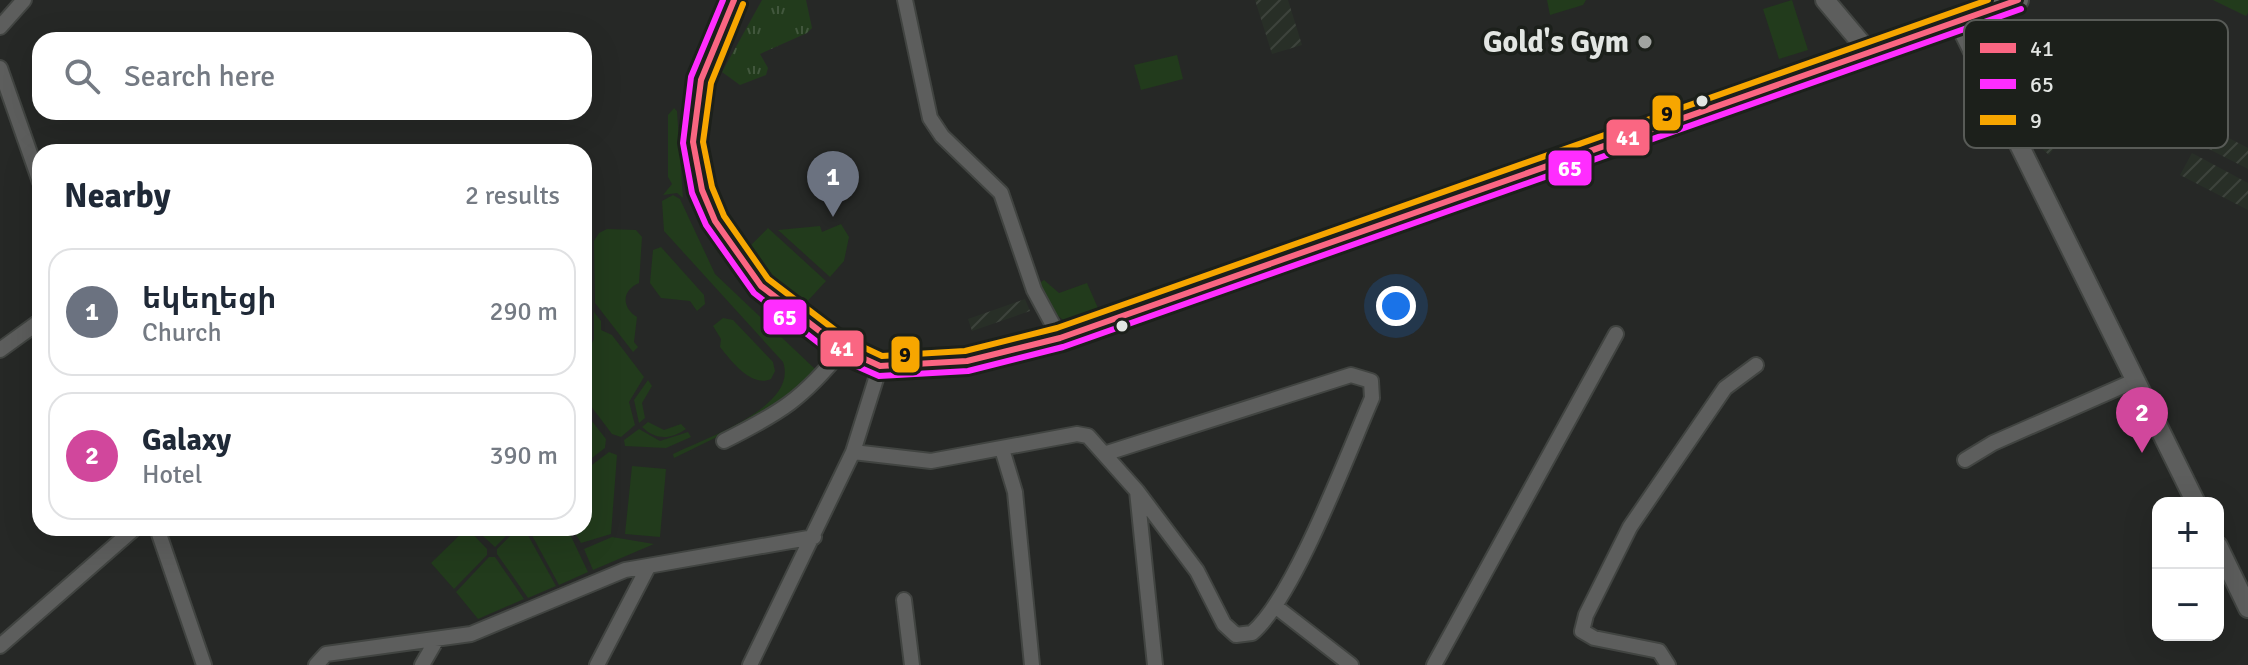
<!DOCTYPE html>
<meta charset="utf-8">
<style>
body{margin:0;font-family:Signika,"Noto Sans Armenian",sans-serif;background:#f2f2f3;color:#1f2937}
.controls{position:absolute;right:24px;bottom:24px;display:grid;overflow:hidden;border-radius:16px;box-shadow:0 8px 32px #0002}
.controls button{width:72px;height:72px;display:grid;place-items:center;padding:0;border:0;border-bottom:2px solid #e0e1e3;background:#fff;color:#1f2937;font:40px sans-serif}
.you{position:absolute;left:1396px;top:306px;width:28px;height:28px;margin:-20px;border:6px solid #fff;border-radius:50%;background:#1a73e8;box-shadow:0 0 0 12px #1a73e833}
.badge{display:grid;place-items:center;width:52px;height:52px;border-radius:50%;background:#5a6067;color:#fff;font-size:26px;font-weight:700}
.pin{position:absolute;translate:-50% -66px;filter:drop-shadow(0 2px 4px #0008)}
.pin::after{content:'';position:absolute;top:42px;width:28px;height:24px;background:inherit;clip-path:polygon(0 0,100% 0,50% 100%)}
.list{margin:0;padding:0;list-style:none}
h2{display:flex;justify-content:space-between;align-items:center;height:104px;margin:0;padding:0 32px;font-size:34px}
h2 small{font-size:26px;font-weight:400;color:#747a83}
.list li{display:grid;grid-template-columns:52px 1fr auto;gap:24px;align-items:center;box-sizing:border-box;height:128px;margin:0 16px 16px;padding:0 16px;border:2px solid #e0e1e3;border-radius:24px}
.list b{display:block;font-size:30px;white-space:nowrap}
.list p{margin:0;font-size:26px;white-space:nowrap;color:#747a83}
.list em{font-size:26px;font-style:normal;color:#747a83}
.icon{flex:none;width:44px;height:44px;fill:none;stroke:currentColor;stroke-width:2;stroke-linecap:round;stroke-linejoin:round}
.map{position:relative;flex:none;width:2248px;height:665px;overflow:hidden}
.search{position:absolute;background:#fff;box-shadow:0 8px 32px #0002;left:32px;top:32px;width:560px;height:88px;display:flex;align-items:center;gap:20px;box-sizing:border-box;padding:0 28px;border-radius:24px;color:#747a83;font-size:30px}
.panel{position:absolute;background:#fff;box-shadow:0 8px 32px #0002;left:32px;top:144px;width:560px;height:392px;border-radius:24px}
.map>svg:first-child{display:block}
</style>
<div class="map">
<svg width="2248" height="665" viewBox="0 0 2248 665">
<defs>
<pattern id="industrial-furrows" width="10" height="10" patternUnits="userSpaceOnUse" patternTransform="scale(2)"><rect width="10" height="10" fill="#282f27"/><path d="M-1 1l2-2M0 10L10 0M9 11l2-2" fill="none" stroke="#3d433c"/></pattern>
<pattern id="park-tufts" width="24" height="20" patternUnits="userSpaceOnUse" patternTransform="scale(2)"><rect width="24" height="20" fill="#223b1c"/><path d="M3 7l-1-3M5 7V3M7 7l1-3M15 17l-1-3M17 17v-4M19 17l1-3" fill="none" stroke="#42573d"/></pattern>
</defs>
<rect width="100%" height="100%" fill="#262826"/>
<path fill="url(#industrial-furrows)" d="M1255,0H1288L1302,45L1272,54Z
M2086,28L2105,36L2066,132L2049,155L2038,145L2067,97Z
M2206,126L2248,148V169L2197,143Z
M2192,153L2248,183V210L2180,175Z
M1025,299L1030,311L972,331L968,319Z"/>
<path fill="#223b1c" d="M1547,0H1586L1583,5L1550,15Z
M1792,0L1808,50L1779,59L1763,9Z
M1177,55L1183,79L1141,90L1134,65Z
M674,108L677,111L683,198L677,193L663,195L672,184L668,177V115Z
M673,195L680,199L715,274L815,369L776,408L674,458L673,454C705,438 799,407 783,362L664,231L662,201Z
M841,224L849,237L844,261L830,277L778,230L820,226L822,232Z
M768,228L826,281L804,305L771,277L749,247Z
M607,229L636,230L642,237L639,283C622,290 621,307 637,317L634,342L638,347L633,352L595,303L594,241L599,233Z
M661,247L704,295L705,304L697,311L690,301L661,298L650,283L653,250Z
M1044,280L1059,293L1087,283L1101,315L1071,325C1054,315 1043,303 1038,284Z
M594,312L601,321V330L612,335L644,377L629,402L635,425L621,437L612,434L584,397V359L594,339Z
M723,318L733,320L773,362L775,371L771,379C752,388 731,361 720,347L721,339L713,326Z
M648,380L652,386L642,403L645,418L639,423L634,400Z
M584,411L606,439L605,448L584,464Z
M648,422L664,430L681,424L686,429C670,440 656,440 642,427Z
M639,429L660,441L688,432L691,437L666,448L625,446L624,440Z
M609,452L617,455L611,534L581,543L572,528H584V471Z
M632,466L666,469L660,537L625,534Z
M467,528L487,549V555L454,589L431,563Z
M474,528H514L495,547Z
M518,528H524L556,586L528,598L497,554V549Z
M528,528H567L588,572L559,585Z
M612,537L654,544L593,570L584,549Z
M489,557H495L524,599L478,619L456,592Z"/>
<path fill="url(#park-tufts)" d="M762,0H806L812,28L807,33L760,54L768,68L766,75L740,85L722,72Z
M2213,0H2248V13L2246,16Z"/>
<g fill="none" stroke-linecap="round" stroke-linejoin="round">
<defs>
<path id="minor" d="M905,0L930,118L942,136L1001,193L1034,290L1060,338
M0,27L24,0
M0,68L40,182
M0,350L40,321
M724,441C780,413 803,399 843,349
M1002,449L1015,492L1032,665
M853,452L931,461L1077,434L1088,436L1137,491L1155,665
M1107,453L1351,375L1371,381L1372,398C1348,453 1294,598 1252,633L1236,635L1224,624L1197,571L1137,491
M1965,460L1993,443L2134,381
M157,528L204,665
M904,600L912,665
M1275,606L1351,665
M0,646L135,528
M316,665L326,654L471,634L625,570L814,537
M422,665L437,639
M597,665L647,569
M750,665L853,452L880,366
M1434,665L1616,334
M1668,665L1659,651L1594,638L1582,631L1586,615L1630,527L1725,388L1756,365"/>
<path id="tertiary" d="M1825,0L1868,51
M1958,21L2196,503
M2218,546L2248,608"/>
<path id="secondary" d="M734,0L701,80L693,142L702,190L715,221L761,286L843,349L880,366L967,361L1060,338L2018,0"/>
</defs>
<use href="#minor" stroke="#414441" stroke-width="18"/>
<use href="#tertiary" stroke="#414441" stroke-width="22"/>
<use href="#secondary" stroke="#414441" stroke-width="24"/>
<use href="#minor" stroke="#5d5e5d" stroke-width="14"/>
<use href="#tertiary" stroke="#5d5e5d" stroke-width="18"/>
<use href="#secondary" stroke="#626461" stroke-width="20"/>
<defs>
<path id="bus-1" d="M734,0L701,80L693,142L702,190L715,221L761,286L843,349L880,366L967,361L1060,338L2018,0"/>
<path id="bus-2" d="M723,0L691,77L683,143L692,193L706,225L754,293L838,358L879,376L968,371L1063,347L2021,9"/>
<path id="bus-3" d="M743,4L711,83L703,142L712,187L724,216L768,279L848,340L882,356L965,351L1057,328L1988,0"/>
</defs>
<use href="#bus-1" stroke="#1c201b" stroke-width="12"/>
<use href="#bus-2" stroke="#1c201b" stroke-width="12"/>
<use href="#bus-3" stroke="#1c201b" stroke-width="12"/>
<use href="#bus-1" stroke="#fa6682" stroke-width="6"/>
<use href="#bus-2" stroke="#ff2dff" stroke-width="6"/>
<use href="#bus-3" stroke="#f7a600" stroke-width="6"/>
</g>
<circle fill="#a1a4a1" stroke="#1c201b" stroke-width="3" cx="1645" cy="42" r="8"/>
<g fill="#e3e6e3" stroke="#1c201b" stroke-width="3">
<circle cx="1702" cy="101" r="7"/>
<circle cx="1122" cy="326" r="7"/>
</g>
<g text-anchor="middle" stroke-width="7" stroke-linejoin="round" paint-order="stroke">
<g font-size="30" font-weight="bold" fill="#e3e6e3" stroke="#1c201b" text-anchor="end">
<text x="1629" y="52">Gold's Gym</text>
</g>
</g>
<rect x="1964" y="20" width="264" height="128" rx="12" fill="#1c201b" stroke="#585b57" stroke-width="2"/>
<rect x="1980" y="43" width="36" height="10" fill="#fa6682"/>
<rect x="1980" y="79" width="36" height="10" fill="#ff2dff"/>
<rect x="1980" y="115" width="36" height="10" fill="#f7a600"/>
<g font-size="22" fill="#e3e6e3">
<text x="2030" y="56">41</text>
<text x="2030" y="92">65</text>
<text x="2030" y="128">9</text>
</g>
<g stroke="#1c201b" stroke-width="3">
<rect x="1651" y="94" width="31" height="38" rx="8" fill="#f7a600"/>
<rect x="1605" y="118" width="46" height="39" rx="8" fill="#fa6682"/>
<rect x="1547" y="149" width="46" height="38" rx="8" fill="#ff2dff"/>
<rect x="762" y="298" width="46" height="38" rx="8" fill="#ff2dff"/>
<rect x="819" y="329" width="46" height="39" rx="8" fill="#fa6682"/>
<rect x="890" y="335" width="31" height="39" rx="8" fill="#f7a600"/>
</g>
<g font-size="22" text-anchor="middle" font-weight="bold" fill="#fff">
<text x="1628" y="145">41</text>
<text x="1570" y="176">65</text>
<text x="785" y="325">65</text>
<text x="842" y="356">41</text>
</g>
<g font-size="22" text-anchor="middle" font-weight="bold" fill="#111">
<text x="1667" y="121">9</text>
<text x="905" y="362">9</text>
</g>
</svg>
<div class="controls">
<button>+</button>
<button>−</button>
</div>
<div class="you"></div>
<div class="pin badge" style="left:833px;top:217px;background:#6b7280">1</div>
<div class="pin badge" style="left:2142px;top:453px;background:#d1479c">2</div>
<div class="search"><svg class="icon" aria-label="search" viewBox="0 0 24 24"><circle cx="10" cy="10" r="6"/><path d="M15 15l6 6"/></svg>Search here</div>
<section class="panel">
<h2>Nearby<small>2 results</small></h2>
<ul class="list">
<li><span class="badge" style="background:#6b7280">1</span><div><b>եկեղեցի</b><p>Church</p></div><em>290 m</em></li>
<li><span class="badge" style="background:#d1479c">2</span><div><b>Galaxy</b><p>Hotel</p></div><em>390 m</em></li>
</ul>
</section>
</div>
